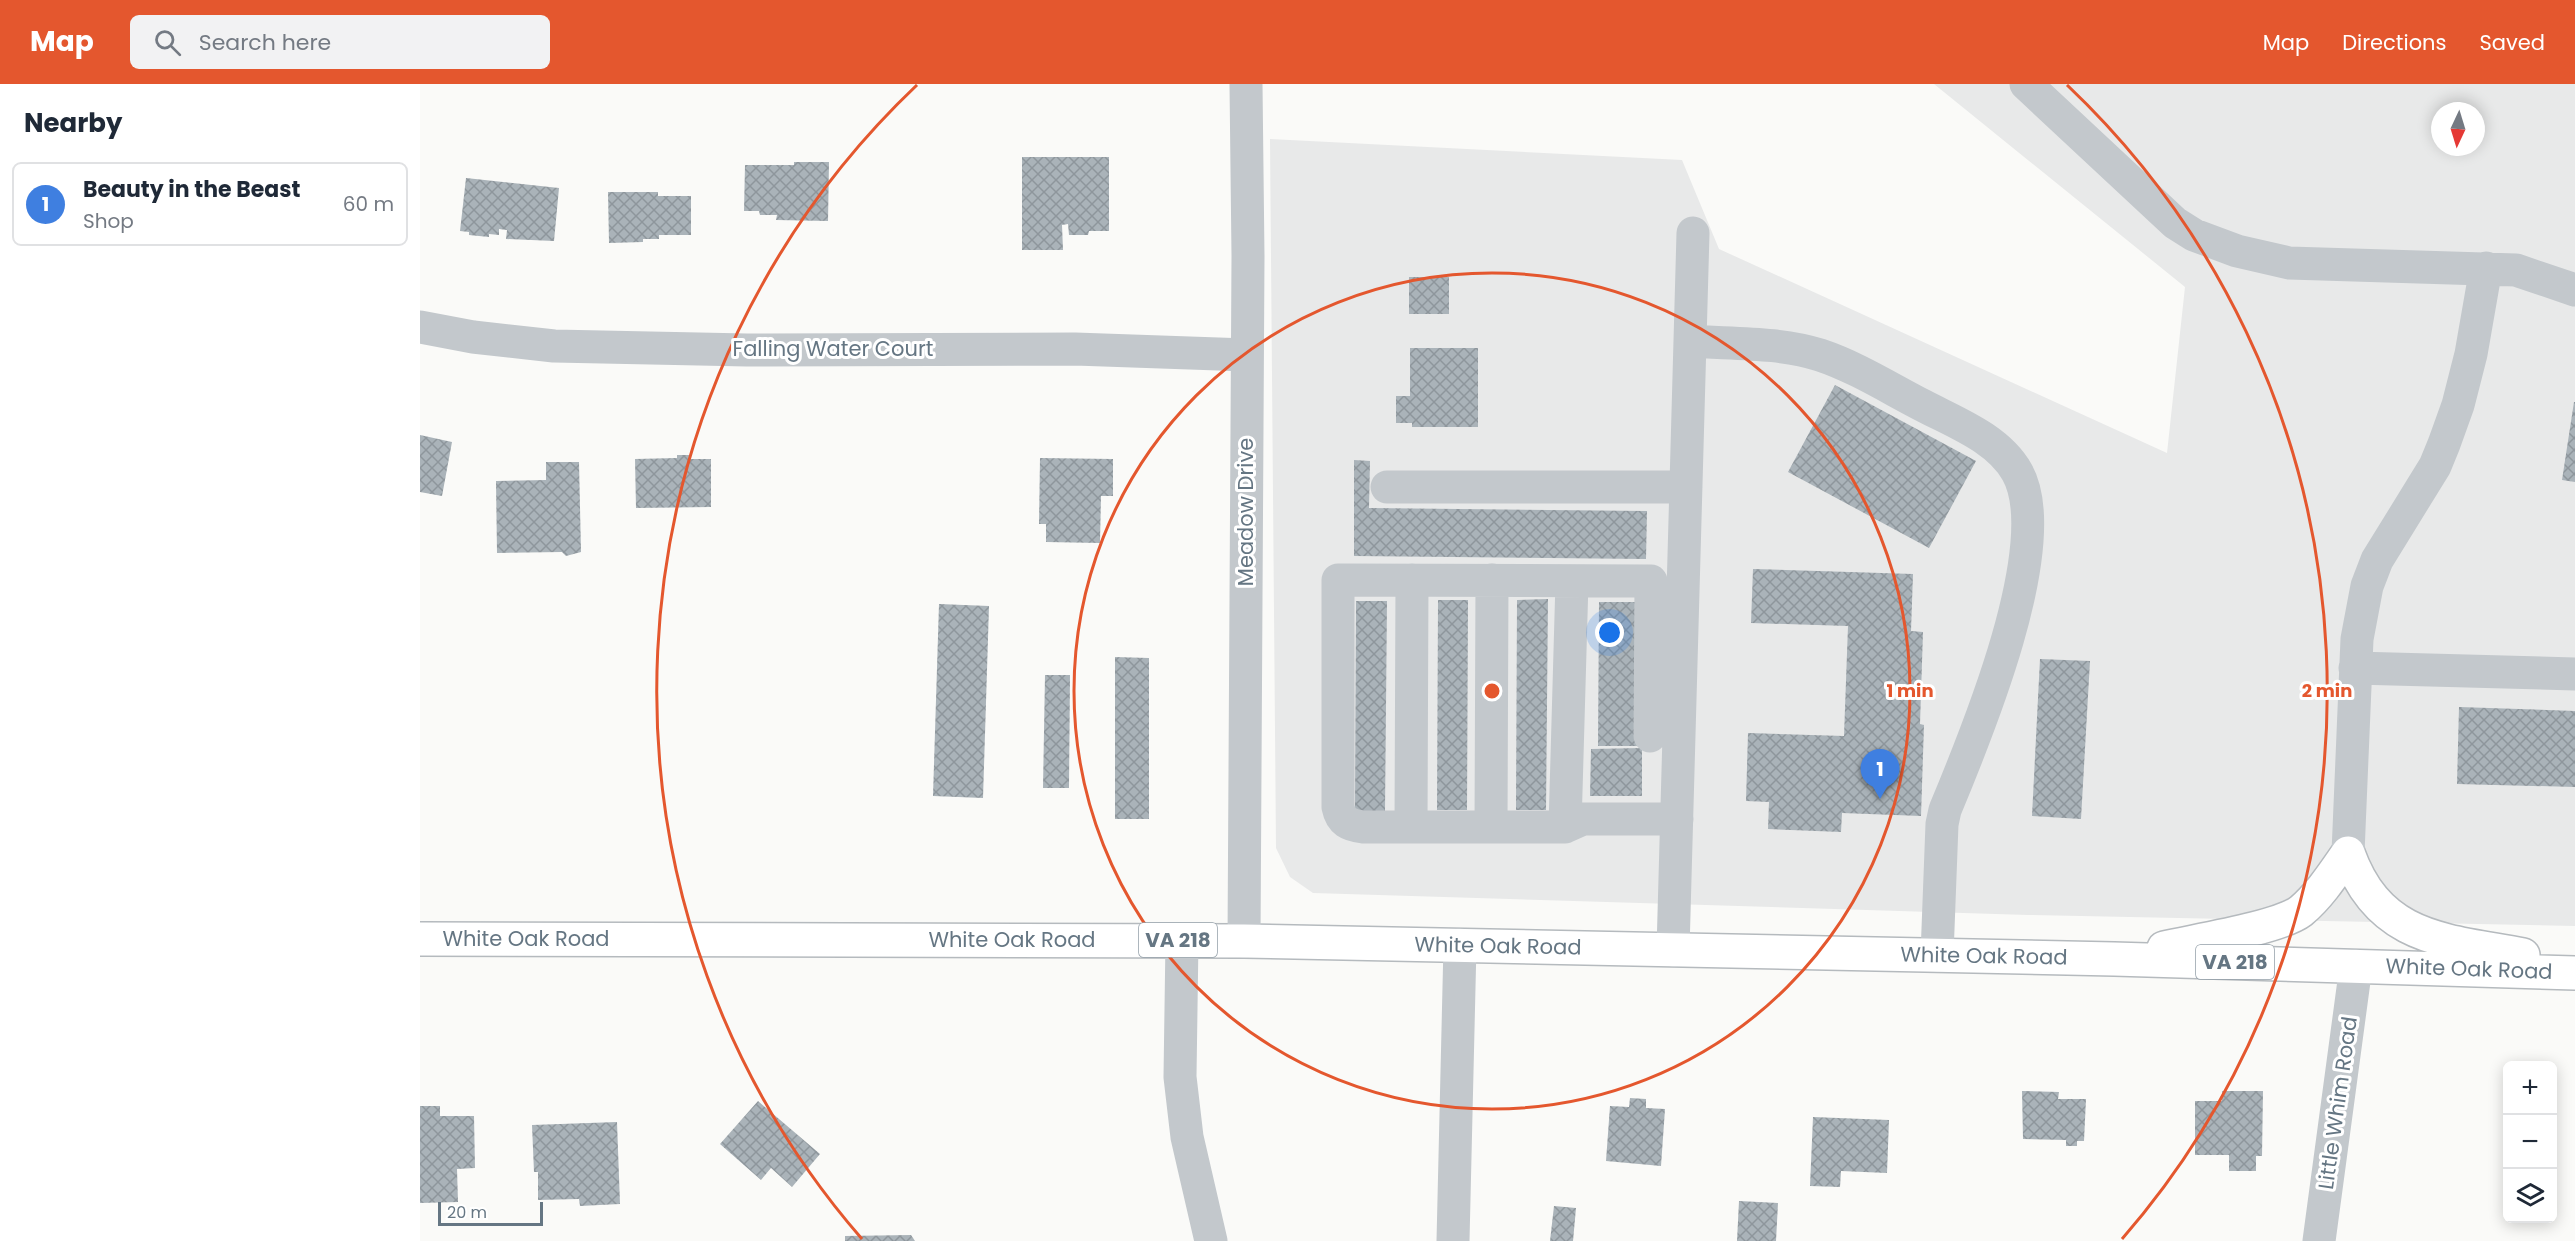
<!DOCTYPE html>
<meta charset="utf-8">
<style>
body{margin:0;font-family:Poppins,sans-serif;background:#f2f2f3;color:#1f2937}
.controls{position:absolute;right:18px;bottom:18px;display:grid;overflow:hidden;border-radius:9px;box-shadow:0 3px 15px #0003}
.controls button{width:54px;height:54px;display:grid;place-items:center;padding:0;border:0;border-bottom:2px solid #e0e1e3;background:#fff;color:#1f2937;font:30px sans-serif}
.compass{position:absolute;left:2011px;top:18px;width:54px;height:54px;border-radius:50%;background:#fff;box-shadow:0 3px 15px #0003;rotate:184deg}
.scale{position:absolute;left:18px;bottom:15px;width:105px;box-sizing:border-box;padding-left:6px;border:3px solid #657683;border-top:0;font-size:16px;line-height:21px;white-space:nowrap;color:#657683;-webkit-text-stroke:4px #fff;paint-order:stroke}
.you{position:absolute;left:1190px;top:549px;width:21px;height:21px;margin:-15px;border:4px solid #fff;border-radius:50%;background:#1a73e8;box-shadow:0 0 0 9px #1a73e833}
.badge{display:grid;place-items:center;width:39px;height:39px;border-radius:50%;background:#e4572e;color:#fff;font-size:20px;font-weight:700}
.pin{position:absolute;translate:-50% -50px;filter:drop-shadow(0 2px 3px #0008)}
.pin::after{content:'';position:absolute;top:32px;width:21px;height:18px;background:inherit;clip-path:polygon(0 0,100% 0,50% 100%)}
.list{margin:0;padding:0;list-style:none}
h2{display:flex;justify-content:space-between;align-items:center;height:78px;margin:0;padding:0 24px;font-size:26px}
h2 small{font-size:20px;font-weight:400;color:#747a83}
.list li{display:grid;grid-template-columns:39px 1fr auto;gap:18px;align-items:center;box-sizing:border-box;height:84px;margin:0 12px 12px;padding:0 12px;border:2px solid #e0e1e3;border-radius:9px}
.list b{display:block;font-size:22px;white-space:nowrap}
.list p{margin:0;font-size:20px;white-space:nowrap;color:#747a83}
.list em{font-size:20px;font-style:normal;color:#747a83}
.icon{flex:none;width:33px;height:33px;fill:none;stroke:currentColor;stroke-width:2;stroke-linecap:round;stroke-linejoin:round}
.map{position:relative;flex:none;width:2155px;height:1157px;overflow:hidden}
header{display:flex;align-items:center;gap:36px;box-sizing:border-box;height:84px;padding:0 30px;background:#e4572e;color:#fff}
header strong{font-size:28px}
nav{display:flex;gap:33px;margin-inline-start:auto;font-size:21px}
.search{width:420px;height:54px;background:#f2f2f3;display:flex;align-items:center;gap:15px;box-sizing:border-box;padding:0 21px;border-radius:9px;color:#747a83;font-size:22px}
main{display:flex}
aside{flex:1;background:#fff}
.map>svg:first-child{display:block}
</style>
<header>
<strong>Map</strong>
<div class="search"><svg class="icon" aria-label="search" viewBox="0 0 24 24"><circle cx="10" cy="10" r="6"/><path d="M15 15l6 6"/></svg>Search here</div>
<nav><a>Map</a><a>Directions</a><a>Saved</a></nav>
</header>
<main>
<aside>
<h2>Nearby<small></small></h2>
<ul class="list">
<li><span class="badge" style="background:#3f7fe0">1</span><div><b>Beauty in the Beast</b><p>Shop</p></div><em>60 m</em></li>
</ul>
</aside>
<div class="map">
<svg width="2155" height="1157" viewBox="0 0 2155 1157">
<defs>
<pattern id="building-cross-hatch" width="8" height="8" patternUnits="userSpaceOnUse" patternTransform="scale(1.5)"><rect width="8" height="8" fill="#aab3b9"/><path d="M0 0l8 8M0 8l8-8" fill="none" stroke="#8e969c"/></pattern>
</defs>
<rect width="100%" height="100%" fill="#fafaf8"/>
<path fill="#e8e9e9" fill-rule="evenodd" d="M1514,0H2155V842L1608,831L893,809L870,793L856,764L850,55L1262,76L1299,165L1747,369L1765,203ZM2020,27H2056V63H2020Z"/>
<path fill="url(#building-cross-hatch)" d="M602,73H689V147H669L668,151H649L648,140L642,141L643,166H602Z
M374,78H409L408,137L356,136L357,131H340L339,127H324L325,81H374Z
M46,94L139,104L134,157L86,155L87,146L79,145V151L69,150V153L49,151V148L40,147Z
M188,108H238V112H271V151H239V155H223V158L189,159Z
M989,193H1029V230H989Z
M990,264H1058V343H992V339H976V312H990Z
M1415,301L1556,377L1509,464L1368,388Z
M2154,318H2155V398L2142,396Z
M0,351L32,358L22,412L0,408Z
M257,371H269V375H291V423L216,424L215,375L257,374Z
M620,374L693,375V412H681L680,459L626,458V440H619Z
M934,376L950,377L949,424L1227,427L1226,475L934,472Z
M126,378H159L161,468L146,472L142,468L77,469L76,397L126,396Z
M1333,485L1493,490L1491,547L1503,548L1500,640L1504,641L1501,732L1422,729L1421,748L1348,745L1349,718L1326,717L1328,649L1424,652L1428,542L1331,539Z
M1128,515L1126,726H1096L1097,516Z
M1018,516H1048L1047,726H1017Z
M936,517H967L965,728L935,727Z
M1179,518H1218L1217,662H1178Z
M519,520L569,522L563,714L513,712Z
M695,573L729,574V735H695Z
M1620,575L1670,577L1661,735L1612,732Z
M625,591H650L649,704H623Z
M2039,623L2155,627V703L2037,700Z
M1222,664V712H1170L1171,665Z
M1602,1007L1639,1008L1638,1015H1666L1664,1057H1657V1062H1646V1056L1603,1055Z
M1802,1007H1843L1842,1072H1836V1087H1809V1071H1775V1017H1802Z
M1210,1014L1226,1015V1024L1245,1025L1241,1082L1186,1077L1190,1022L1209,1023Z
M338,1017L400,1070L372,1103L351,1084L341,1096L300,1060Z
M0,1022H20V1032H54L55,1084L37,1085L38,1118L0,1119Z
M1393,1033L1469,1036L1467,1089L1421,1087L1420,1103L1390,1102Z
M197,1038L200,1120L160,1122L159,1115L118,1116V1088H114L112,1041Z
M1319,1117L1358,1119L1356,1157H1317Z
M1134,1122L1156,1124L1153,1157H1130Z
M491,1151L495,1157H425V1152Z"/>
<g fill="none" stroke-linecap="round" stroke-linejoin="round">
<defs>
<path id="major" d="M1928,769C1959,856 2024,856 2103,871
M0,855L824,857L1694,875L2155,889
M1744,864C1774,857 1859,844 1881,827C1900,811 1914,789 1928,769"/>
</defs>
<use href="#major" stroke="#b5babe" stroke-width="36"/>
<path stroke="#c3c8cc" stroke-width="33" d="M1606,0L1755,139L1774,151L1817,167L1869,179L2096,186L2155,206
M0,243L53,253L134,262L327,266L655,265L827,271
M1270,257C1312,260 1360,258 1400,271C1436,283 1469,304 1502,321C1534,338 1578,354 1597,388C1637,458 1555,654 1525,726L1522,740L1517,871
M967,403H1266
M1935,584L2155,590
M1230,652L1231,497L918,496V723C921,738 929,741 943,743H1145L1163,735H1257
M991,743L992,496
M1071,743L1072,496
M1145,743L1152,497
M1928,769L1937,555L1947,502L1957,476L2015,382L2024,360L2038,321L2051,270L2066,184
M762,856L760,993L767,1053L791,1157
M824,857L828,172L826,0
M1253,866L1273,149
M1033,1157L1040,861
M1899,1157L1936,882"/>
<use href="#major" stroke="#fff" stroke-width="33"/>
</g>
<g fill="none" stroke="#e4572e" stroke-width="3">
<circle cx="1072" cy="607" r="418"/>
<path d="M442 1155A835 835 0 0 1 497 1M1647 1A835 835 0 0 1 1702 1155"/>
</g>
<g text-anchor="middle" stroke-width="6" stroke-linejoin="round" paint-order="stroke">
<g fill="#fff" stroke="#939fa8" stroke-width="1.5">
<rect x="719" y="839" width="78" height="34" rx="4.5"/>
<rect x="1776" y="861" width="78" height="34" rx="4.5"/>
</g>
<g font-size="20" font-weight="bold" fill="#657683">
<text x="758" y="863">VA 218</text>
<text x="1815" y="885">VA 218</text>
</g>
<g font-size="21" fill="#657683" stroke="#fff">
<text x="413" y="272">Falling Water Court</text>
<text transform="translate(826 428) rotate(-90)" y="7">Meadow Drive</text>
<text x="106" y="862">White Oak Road</text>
<text x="592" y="863">White Oak Road</text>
<text transform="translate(1078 862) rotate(1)" y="7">White Oak Road</text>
<text transform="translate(1564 872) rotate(1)" y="7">White Oak Road</text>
<text transform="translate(2049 885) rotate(2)" y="7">White Oak Road</text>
<text transform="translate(1918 1019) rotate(-82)" y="7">Little Whim Road</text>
</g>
</g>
<circle cx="1072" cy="607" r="9" fill="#e4572e" stroke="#fff" stroke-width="3"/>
<g font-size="18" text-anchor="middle" font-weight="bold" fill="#e4572e" stroke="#fff" stroke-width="6" stroke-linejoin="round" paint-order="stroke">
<text x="1490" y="613">1 min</text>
<text x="1907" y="613">2 min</text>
</g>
</svg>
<div class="controls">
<button>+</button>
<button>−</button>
<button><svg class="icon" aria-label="layers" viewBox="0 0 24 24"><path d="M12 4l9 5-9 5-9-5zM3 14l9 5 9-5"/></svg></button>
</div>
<svg class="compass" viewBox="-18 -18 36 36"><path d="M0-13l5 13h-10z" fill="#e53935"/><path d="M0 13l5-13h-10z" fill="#747a83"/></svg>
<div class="scale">20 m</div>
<div class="you"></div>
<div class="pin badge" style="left:1460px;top:715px;background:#3f7fe0">1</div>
</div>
</main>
